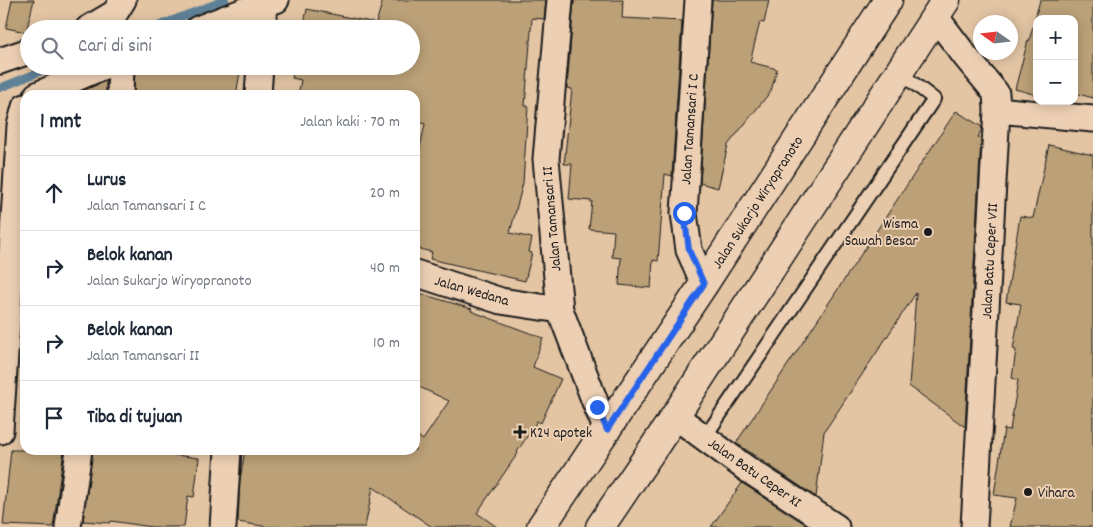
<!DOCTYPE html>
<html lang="id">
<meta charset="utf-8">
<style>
body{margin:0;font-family:Dekko,sans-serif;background:#f6f6f7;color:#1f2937}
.controls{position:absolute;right:15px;top:15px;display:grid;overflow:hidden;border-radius:10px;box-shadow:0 2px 12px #0003}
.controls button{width:45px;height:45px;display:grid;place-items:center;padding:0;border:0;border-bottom:1px solid #e0e1e3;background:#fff;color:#1f2937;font:25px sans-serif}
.compass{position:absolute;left:973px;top:15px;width:45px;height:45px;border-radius:50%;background:#fff;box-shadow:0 2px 12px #0003;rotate:284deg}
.stop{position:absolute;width:15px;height:15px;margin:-11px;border:4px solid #2563eb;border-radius:50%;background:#fff}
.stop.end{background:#2563eb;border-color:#fff;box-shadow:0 1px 5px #0008}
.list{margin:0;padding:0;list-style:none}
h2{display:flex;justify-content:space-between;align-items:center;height:65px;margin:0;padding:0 20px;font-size:21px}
h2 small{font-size:16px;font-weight:400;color:#747a83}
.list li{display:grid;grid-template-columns:32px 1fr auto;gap:15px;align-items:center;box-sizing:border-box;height:75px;padding:0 20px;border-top:1px solid #e0e1e3}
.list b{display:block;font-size:19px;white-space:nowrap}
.list p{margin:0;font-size:16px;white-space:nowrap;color:#747a83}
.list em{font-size:16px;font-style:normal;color:#747a83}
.icon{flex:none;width:28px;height:28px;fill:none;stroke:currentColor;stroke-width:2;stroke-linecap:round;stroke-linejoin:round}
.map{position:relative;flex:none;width:1093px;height:527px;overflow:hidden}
.search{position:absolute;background:#fff;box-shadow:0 2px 12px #0003;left:20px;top:20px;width:400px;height:55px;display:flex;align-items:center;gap:12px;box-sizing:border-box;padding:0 18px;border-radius:28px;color:#747a83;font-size:19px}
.panel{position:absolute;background:#fff;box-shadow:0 2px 12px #0003;left:20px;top:90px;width:400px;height:365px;border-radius:15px}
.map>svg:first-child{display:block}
</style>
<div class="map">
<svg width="1093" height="527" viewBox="0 0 1093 527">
<rect width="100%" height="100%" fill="#e3c5a4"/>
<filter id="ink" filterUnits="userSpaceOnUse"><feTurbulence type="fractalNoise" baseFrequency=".02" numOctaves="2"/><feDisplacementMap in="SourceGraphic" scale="10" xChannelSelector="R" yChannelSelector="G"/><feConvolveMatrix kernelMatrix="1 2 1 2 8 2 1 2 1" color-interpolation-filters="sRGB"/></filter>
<g filter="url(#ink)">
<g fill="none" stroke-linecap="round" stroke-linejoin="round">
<path stroke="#5f8198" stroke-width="8" d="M150,29L225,0
M0,88L54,66"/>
</g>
<path fill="#bba078" stroke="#1c1c1c" d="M12,0H34L26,32L6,28Z
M383,0H546L544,19L532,18L525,106H528L523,183L510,233L532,238L529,252L532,253L525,281L430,259L432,252L415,248V171L425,124L415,121V95H298L301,80L292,78L295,66H411V29H303L307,9L376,23Z
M574,0H623L622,18L682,21L672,176L665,174L658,261L653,260L651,288L619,285L621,258L612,257L614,231L589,229L592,201L569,199L572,164H564L572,89L567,88Z
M712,0H769L764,23L760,22L750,62L777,69L771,91L728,145L718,188L700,183Z
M1040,0H1093V98L1075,93L1074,98V19H1037V95L1015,89L1028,40L1029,41Z
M135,66H241L236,95H134Z
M106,81V95H73Z
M956,111L982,127L981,131L978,137L981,139L965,427L909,386L916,293L824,432L816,497L736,443Z
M1049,145L1093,155V527H1010L1017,498L994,495L1004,429L1010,430L1018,380L1012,378L1016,350L1013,349L1021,304L1006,302L1020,216L1033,218Z
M415,292L472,309L471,311L543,338L533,367L561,379L541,423L537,421L517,452L518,453L477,513L497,527H432L373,487L365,527H268L238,522L240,480L245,450H415V441L418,436L423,440L449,401L415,385Z
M11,450H64L53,527L3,525Z
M93,450H160L159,453L199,458L194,497L188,496L184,527H152L111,521L110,523L83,521Z
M742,483L810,527H711Z"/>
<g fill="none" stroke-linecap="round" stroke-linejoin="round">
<defs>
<path id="service" d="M705,437L934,99L899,72"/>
<path id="minor" d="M560,0L546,159L560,310L597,407L607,430
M698,0L684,213L689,250L704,284
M935,16L966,57L996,93L997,110L974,527
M88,29L115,13L123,0
M198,29L265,3L276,0
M263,29L265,0
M0,61L29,51
M37,95L104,66
M120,95L121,66
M258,95L260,66
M997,110L1093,119
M415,273L501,301L560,310
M675,416L747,469L836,527
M0,431L20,126L25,107
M68,527L79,450
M223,527L228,450"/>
<path id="secondary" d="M541,527L704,284L888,0
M600,527L675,416L946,0"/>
</defs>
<use href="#service" stroke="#1c1c1c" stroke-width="16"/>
<use href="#minor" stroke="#1c1c1c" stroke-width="29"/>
<use href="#secondary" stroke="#1c1c1c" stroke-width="31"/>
<use href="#service" stroke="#edcfb3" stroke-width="12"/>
<use href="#minor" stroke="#edcfb3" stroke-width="25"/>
<use href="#secondary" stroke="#edcfb3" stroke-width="28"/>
</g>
</g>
<g fill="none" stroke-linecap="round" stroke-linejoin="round" filter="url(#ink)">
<path stroke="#2563eb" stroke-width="6" d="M597,407L607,430L704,284L689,250L684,213"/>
</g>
<g fill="#1c1c1c" stroke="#edcfb3" stroke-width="2">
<circle cx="928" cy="232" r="5"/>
<path d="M517.5 424.5h5v5h5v5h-5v5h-5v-5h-5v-5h5z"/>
<circle cx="1028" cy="492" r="5"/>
</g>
<g text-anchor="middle" stroke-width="4" stroke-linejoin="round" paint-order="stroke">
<g font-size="15" fill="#1c1c1c" stroke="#edcfb3">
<text transform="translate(689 129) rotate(-86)" y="5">Jalan Tamansari I C</text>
<text transform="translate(757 202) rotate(-57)" y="5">Jalan Sukarjo Wiryopranoto</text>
<text transform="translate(551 219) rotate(-95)" y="5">Jalan Tamansari II</text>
<text transform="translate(989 261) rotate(-87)" y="5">Jalan Batu Ceper VII</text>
<text transform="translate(472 290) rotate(16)" y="5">Jalan Wedana</text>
<text transform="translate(755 472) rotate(35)" y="5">Jalan Batu Ceper XI</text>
</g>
<g font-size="15" fill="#1c1c1c" stroke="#edcfb3" text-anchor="start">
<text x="918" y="228" text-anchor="end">Wisma<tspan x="918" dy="17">Sawah Besar</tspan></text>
<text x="530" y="437">K24 apotek</text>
<text x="1038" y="497">Vihara</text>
</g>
</g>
</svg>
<div class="controls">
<button>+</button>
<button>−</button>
</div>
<svg class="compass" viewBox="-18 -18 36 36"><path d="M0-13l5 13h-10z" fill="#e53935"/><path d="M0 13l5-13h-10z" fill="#747a83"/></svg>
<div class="stop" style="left:684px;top:213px"></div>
<div class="stop end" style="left:597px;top:407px"></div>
<div class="search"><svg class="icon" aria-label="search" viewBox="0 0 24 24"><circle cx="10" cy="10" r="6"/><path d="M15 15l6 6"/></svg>Cari di sini</div>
<section class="panel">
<h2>1 mnt<small>Jalan kaki · 70 m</small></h2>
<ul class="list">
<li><svg class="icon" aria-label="ahead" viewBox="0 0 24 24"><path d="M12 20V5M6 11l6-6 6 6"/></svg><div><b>Lurus</b><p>Jalan Tamansari I C</p></div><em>20 m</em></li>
<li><svg class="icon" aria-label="right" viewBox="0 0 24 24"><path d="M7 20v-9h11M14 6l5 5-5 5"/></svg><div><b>Belok kanan</b><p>Jalan Sukarjo Wiryopranoto</p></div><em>40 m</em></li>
<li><svg class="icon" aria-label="right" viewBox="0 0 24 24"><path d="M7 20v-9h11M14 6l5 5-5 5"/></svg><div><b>Belok kanan</b><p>Jalan Tamansari II</p></div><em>10 m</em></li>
<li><svg class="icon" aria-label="arrive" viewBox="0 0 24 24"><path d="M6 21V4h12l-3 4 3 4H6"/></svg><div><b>Tiba di tujuan</b></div></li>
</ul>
</section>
</div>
